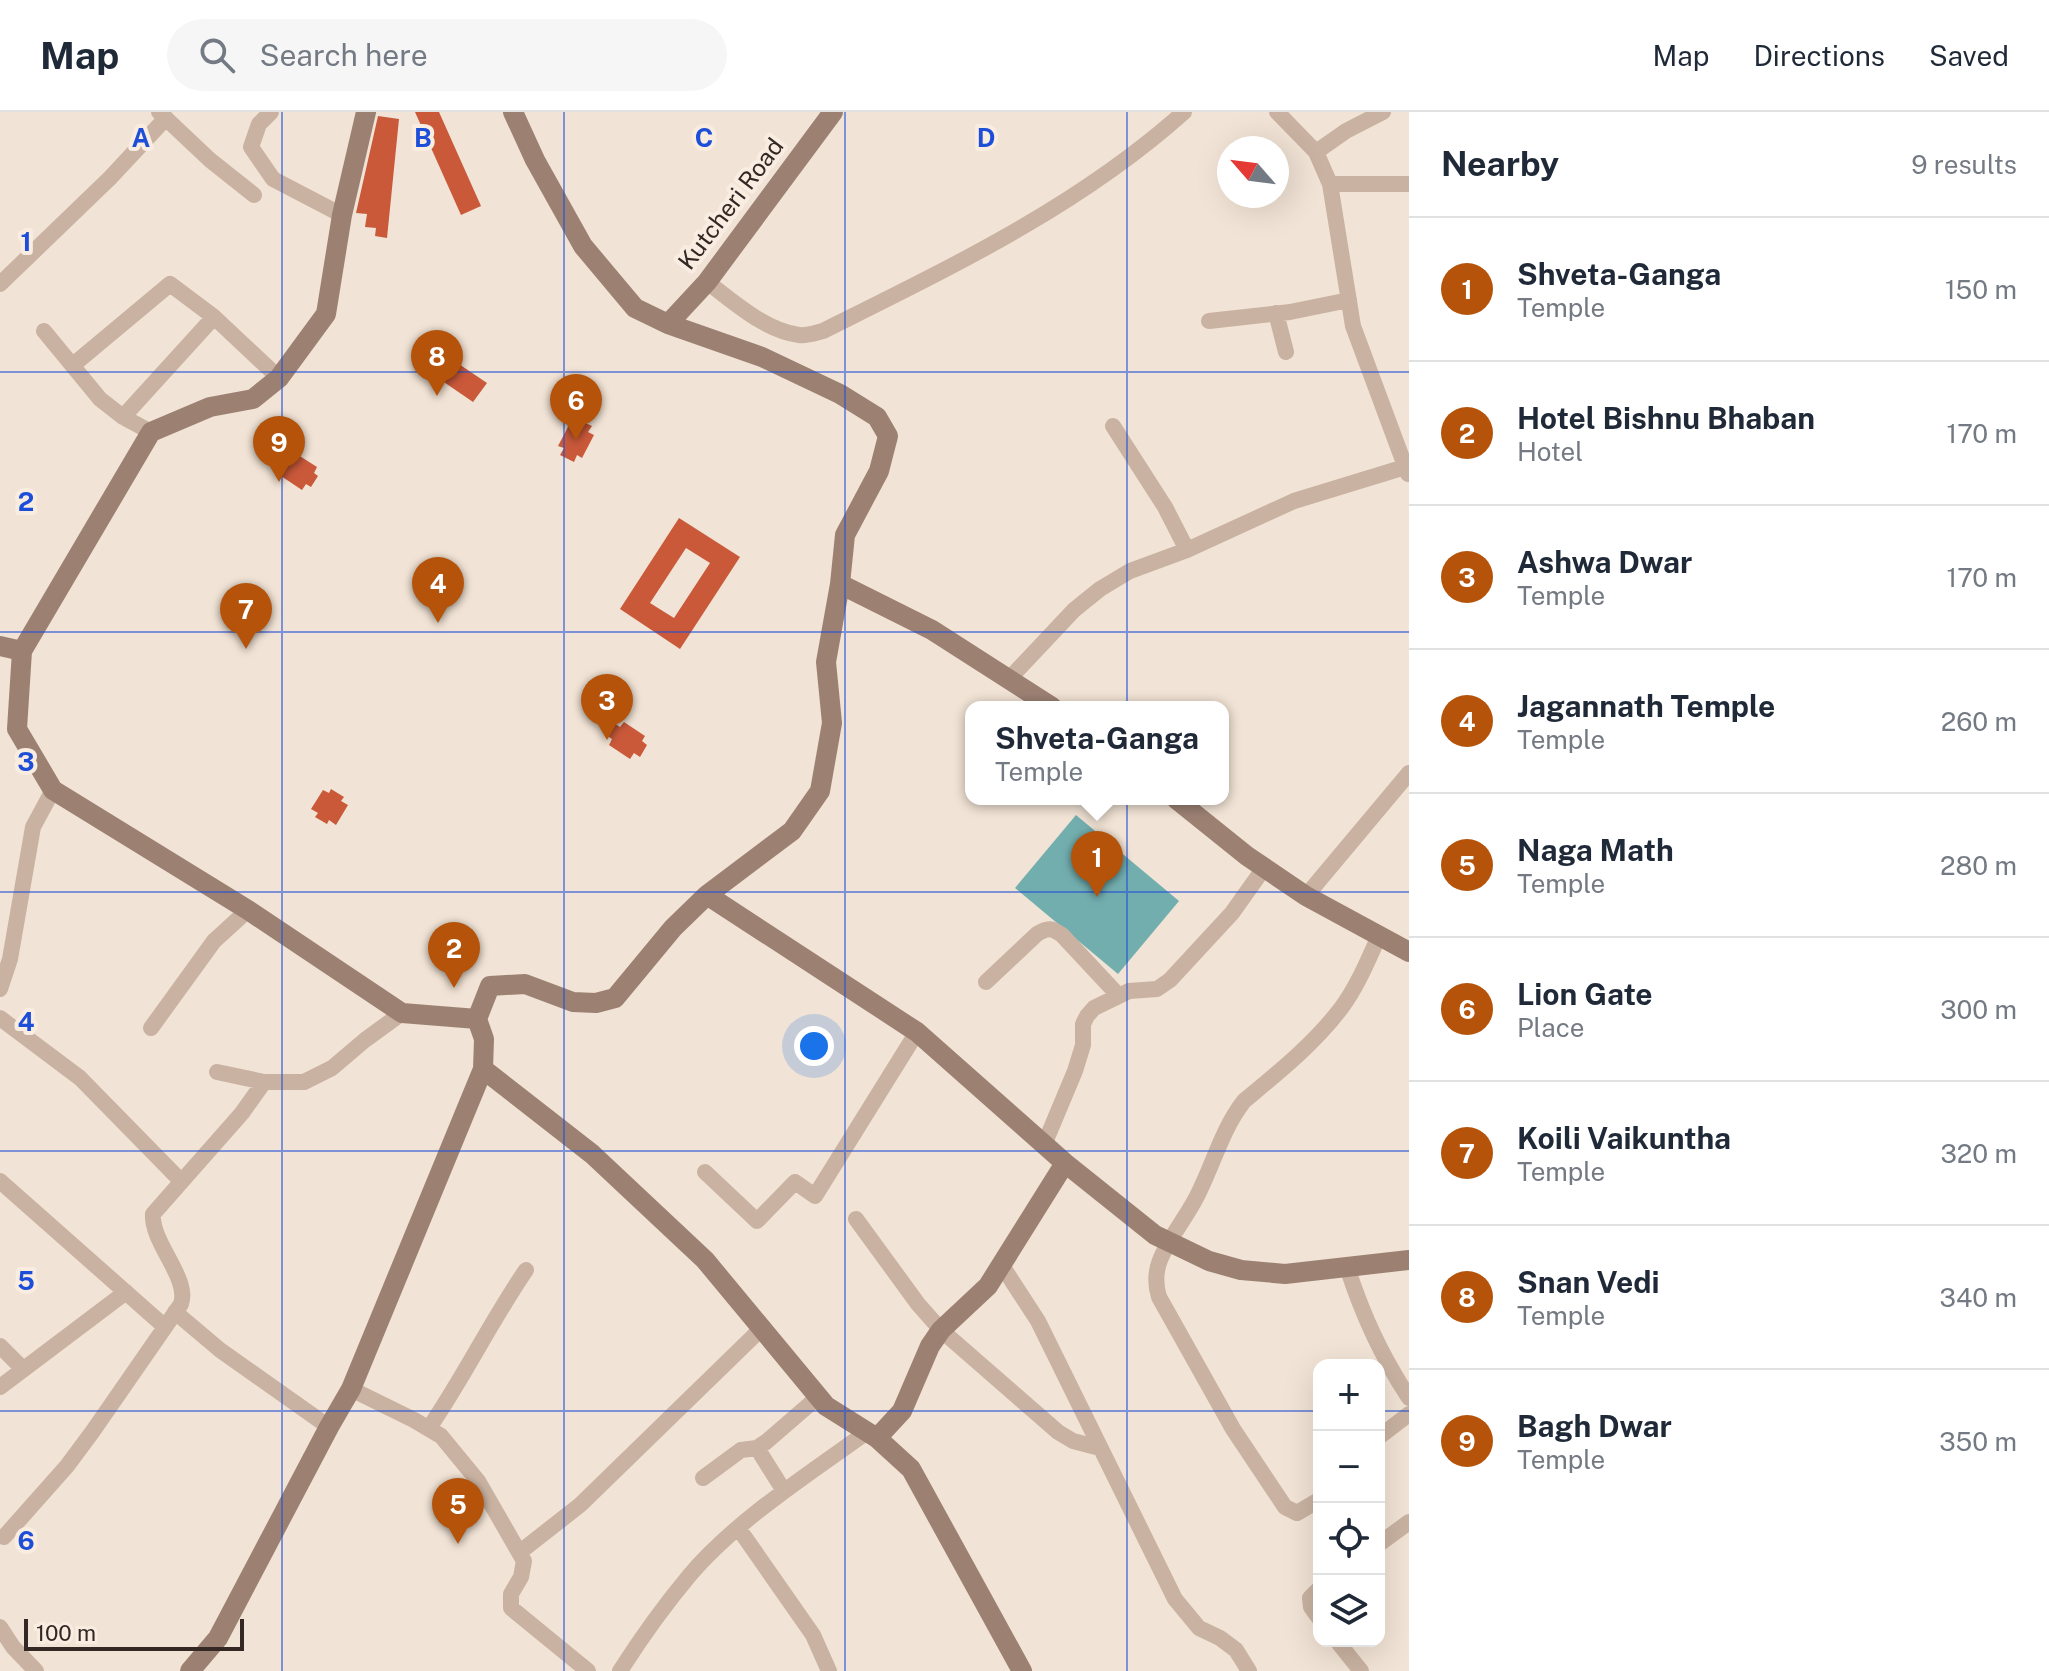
<!DOCTYPE html>
<meta charset="utf-8">
<style>
body{margin:0;font-family:"Public Sans",sans-serif;background:#f6f6f7;color:#1f2937}
.controls{position:absolute;right:24px;bottom:24px;display:grid;overflow:hidden;border-radius:16px;box-shadow:0 8px 32px #0002}
.controls button{width:72px;height:72px;display:grid;place-items:center;padding:0;border:0;border-bottom:2px solid #e0e1e3;background:#fff;color:#1f2937;font:40px sans-serif}
.compass{position:absolute;left:1217px;top:24px;width:72px;height:72px;border-radius:50%;background:#fff;box-shadow:0 8px 32px #0002;rotate:298deg}
.scale{position:absolute;left:24px;bottom:20px;width:220px;box-sizing:border-box;padding-left:8px;border:4px solid #332824;border-top:0;font-size:22px;line-height:28px;white-space:nowrap;color:#332824;-webkit-text-stroke:6px #f9ede1;paint-order:stroke}
.you{position:absolute;left:814px;top:934px;width:28px;height:28px;margin:-20px;border:6px solid #fff;border-radius:50%;background:#1a73e8;box-shadow:0 0 0 12px #1a73e833}
.badge{display:grid;place-items:center;width:52px;height:52px;border-radius:50%;background:#b45309;color:#fff;font-size:26px;font-weight:700}
.pin{position:absolute;translate:-50% -66px;filter:drop-shadow(0 2px 4px #0008)}
.pin::after{content:'';position:absolute;top:42px;width:28px;height:24px;background:inherit;clip-path:polygon(0 0,100% 0,50% 100%)}
.popup{position:absolute;left:965px;top:589px;width:264px;height:104px;box-sizing:border-box;display:grid;place-content:center;border-radius:16px;background:#fff;filter:drop-shadow(0 2px 6px #0005);font-size:26px;white-space:nowrap;color:#747a83}
.popup b{font-size:30px;color:#1f2937}
.popup::after{content:'';position:absolute;left:50%;top:100%;margin-left:-16px;border:16px solid transparent;border-top-color:#fff}
.list{margin:0;padding:0;list-style:none}
h2{display:flex;justify-content:space-between;align-items:center;height:104px;margin:0;padding:0 32px;font-size:34px}
h2 small{font-size:26px;font-weight:400;color:#747a83}
.list li{display:grid;grid-template-columns:52px 1fr auto;gap:24px;align-items:center;box-sizing:border-box;height:144px;padding:0 32px;border-top:2px solid #e0e1e3}
.list b{display:block;font-size:30px;white-space:nowrap}
.list p{margin:0;font-size:26px;white-space:nowrap;color:#747a83}
.list em{font-size:26px;font-style:normal;color:#747a83}
.icon{flex:none;width:44px;height:44px;fill:none;stroke:currentColor;stroke-width:2;stroke-linecap:round;stroke-linejoin:round}
.map{position:relative;flex:none;width:1409px;height:1559px;overflow:hidden}
header{display:flex;align-items:center;gap:48px;box-sizing:border-box;height:112px;padding:0 40px;background:#fff;border-bottom:2px solid #e0e1e3}
header strong{font-size:38px}
nav{display:flex;gap:44px;margin-inline-start:auto;font-size:28px}
.search{width:560px;height:72px;background:#f6f6f7;display:flex;align-items:center;gap:20px;box-sizing:border-box;padding:0 28px;border-radius:44px;color:#747a83;font-size:30px}
main{display:flex}
aside{flex:1;background:#fff}
.map>svg:first-child{display:block}
</style>
<header>
<strong>Map</strong>
<div class="search"><svg class="icon" aria-label="search" viewBox="0 0 24 24"><circle cx="10" cy="10" r="6"/><path d="M15 15l6 6"/></svg>Search here</div>
<nav><a>Map</a><a>Directions</a><a>Saved</a></nav>
</header>
<main>
<div class="map">
<svg width="1409" height="1559" viewBox="0 0 1409 1559">
<rect width="100%" height="100%" fill="#f1e3d5"/>
<path fill="#73aeaf" d="M1076,703L1179,789L1118,862L1015,776Z"/>
<path fill="#ca593a" fill-rule="evenodd" d="M415,0H439L481,94L461,103Z
M378,4L399,7L387,126L375,124L376,116L365,115L367,102L356,101Z
M450,246L487,271L473,290L438,266Z
M579,308L592,314L588,320L594,323L582,346L577,343L574,350L560,343L564,336L558,334L570,311L576,314Z
M295,341L317,355L314,361L318,364L311,375L306,372L302,378L281,364L284,359L279,356L288,343L292,346Z
M679,406L740,445L680,537L620,497ZM686,436L710,451L674,506L650,491Z
M624,610L645,624L642,629L647,633L640,645L634,641L630,647L609,633L612,627L606,623L614,611L620,615Z
M331,677L344,685L341,689L348,693L336,713L329,708L327,712L315,705L318,701L311,697L323,678L329,681Z"/>
<g fill="none" stroke-linecap="round" stroke-linejoin="round">
<path stroke="#c9b2a1" stroke-width="16" d="M159,0L210,48L254,83
M271,0L259,12L251,35L273,67L342,103
M1277,0L1316,40L1330,72L1353,214L1408,362
M1316,40L1346,19L1383,0
M1330,72H1409
M707,170C733,189 765,219 799,223C807,224 815,221 823,219C949,156 1078,95 1184,0
M0,172L110,66L166,6
M1276,201L1286,240
M1209,209L1290,200L1349,188
M44,219L100,287L123,305L151,320
M73,253L170,172L214,205L279,266
M123,305L214,205
M1113,314L1165,395L1187,438
M1009,567L1074,498L1100,477L1130,459L1187,438L1294,389L1405,355
M1306,784L1409,661
M986,870L1037,822C1048,815 1052,816 1062,823L1119,884
M0,877L10,847L33,715L53,678
M0,906L80,966L181,1069
M151,916L214,829L248,798
M264,970H304L332,956L365,928L402,901
M1044,1033L1075,959L1083,933V912L1087,904L1094,896L1129,879L1157,877L1170,868L1232,801L1264,756
M705,1060L757,1109L795,1070L815,1084L917,920
M0,1069L164,1214
M856,1107L918,1192L941,1218L1058,1320L1073,1329L1100,1336
M1001,1152L1038,1209L1175,1487L1199,1516L1220,1526L1236,1538L1249,1559
M1347,1155C1363,1204 1381,1243 1409,1286
M175,1200L220,1238L329,1315
M0,1234L22,1256
M0,1275L126,1180
M351,1277L414,1308L441,1324L478,1369L524,1449L521,1465L511,1482V1496L588,1559
M429,1316C464,1265 491,1209 526,1158
M1379,1325L1409,1302
M757,1336L784,1379
M703,1366L741,1338L757,1336L766,1330L818,1285
M1319,1388L1297,1401L1285,1395L1233,1317L1159,1185C1155,1172 1155,1161 1160,1148C1170,1123 1189,1103 1200,1078C1215,1047 1223,1016 1244,989C1279,960 1315,931 1342,895C1358,873 1368,848 1379,824
M739,1417L813,1523L829,1559
M4,1425L67,1354L93,1319L181,1192C190,1166 151,1131 153,1102L242,1001L264,970L217,960
M1379,1432L1409,1410
M520,1440L580,1393L763,1215
M1319,1477L1310,1486L1311,1495L1319,1506
M0,1515L13,1535L36,1559
M1337,1529L1361,1559
M620,1559C641,1526 664,1494 689,1464C734,1410 810,1361 867,1320"/>
<path stroke="#9c8173" stroke-width="20" d="M366,0L342,103L326,202L279,266L253,287L210,295L151,320L22,539L17,617L53,678L248,798L402,901L477,907
M668,212L707,170L833,0
M840,472L932,518L1052,595
M0,534L22,539
M1176,687L1247,744L1306,784L1409,840
M707,783L917,920L1065,1051L1155,1123L1209,1149L1241,1158L1285,1162L1409,1148
M483,957L592,1042L705,1148L826,1294L877,1326L911,1357L1022,1559
M877,1326L902,1299L930,1234L941,1218L988,1174L1065,1051
M190,1559L218,1526L329,1315L351,1277L483,957L484,927L477,907L490,874L525,872L573,890L596,891L615,886L673,816L707,783L792,719L820,679L832,611L826,550L840,472L845,423L879,359L888,324L877,305L840,282L762,245L668,212L635,196L583,134L535,48L513,0"/>
</g>
<path fill="none" stroke="#1d4ed8" stroke-width="2" stroke-opacity="0.55" d="M282,0V1559M564,0V1559M845,0V1559M1127,0V1559M0,260H1409M0,520H1409M0,780H1409M0,1039H1409M0,1299H1319M1379,1299H1409"/>
<g text-anchor="middle" stroke-width="8" stroke-linejoin="round" paint-order="stroke">
<g font-size="24" fill="#332824" stroke="#f9ede1">
<text transform="translate(731 92) rotate(-53)" y="8">Kutcheri Road</text>
</g>
</g>
<g font-size="26" text-anchor="middle" font-weight="bold" fill="#1d4ed8" stroke="#f9ede1" stroke-width="8" stroke-linejoin="round" paint-order="stroke">
<text x="141" y="35">A</text>
<text x="423" y="35">B</text>
<text x="704" y="35">C</text>
<text x="986" y="35">D</text>
<text x="26" y="139">1</text>
<text x="26" y="399">2</text>
<text x="26" y="659">3</text>
<text x="26" y="919">4</text>
<text x="26" y="1178">5</text>
<text x="26" y="1438">6</text>
</g>
</svg>
<div class="controls">
<button>+</button>
<button>−</button>
<button><svg class="icon" aria-label="locate" viewBox="0 0 24 24"><circle cx="12" cy="12" r="6"/><path d="M12 2v4M12 18v4M2 12h4M18 12h4"/></svg></button>
<button><svg class="icon" aria-label="layers" viewBox="0 0 24 24"><path d="M12 4l9 5-9 5-9-5zM3 14l9 5 9-5"/></svg></button>
</div>
<svg class="compass" viewBox="-18 -18 36 36"><path d="M0-13l5 13h-10z" fill="#e53935"/><path d="M0 13l5-13h-10z" fill="#747a83"/></svg>
<div class="scale">100 m</div>
<div class="you"></div>
<div class="pin badge" style="left:1097px;top:785px">1</div>
<div class="popup"><b>Shveta-Ganga</b>Temple</div>
<div class="pin badge" style="left:454px;top:876px">2</div>
<div class="pin badge" style="left:607px;top:628px">3</div>
<div class="pin badge" style="left:438px;top:511px">4</div>
<div class="pin badge" style="left:458px;top:1432px">5</div>
<div class="pin badge" style="left:576px;top:328px">6</div>
<div class="pin badge" style="left:246px;top:537px">7</div>
<div class="pin badge" style="left:437px;top:284px">8</div>
<div class="pin badge" style="left:279px;top:370px">9</div>
</div>
<aside>
<h2>Nearby<small>9 results</small></h2>
<ul class="list">
<li><span class="badge">1</span><div><b>Shveta-Ganga</b><p>Temple</p></div><em>150 m</em></li>
<li><span class="badge">2</span><div><b>Hotel Bishnu Bhaban</b><p>Hotel</p></div><em>170 m</em></li>
<li><span class="badge">3</span><div><b>Ashwa Dwar</b><p>Temple</p></div><em>170 m</em></li>
<li><span class="badge">4</span><div><b>Jagannath Temple</b><p>Temple</p></div><em>260 m</em></li>
<li><span class="badge">5</span><div><b>Naga Math</b><p>Temple</p></div><em>280 m</em></li>
<li><span class="badge">6</span><div><b>Lion Gate</b><p>Place</p></div><em>300 m</em></li>
<li><span class="badge">7</span><div><b>Koili Vaikuntha</b><p>Temple</p></div><em>320 m</em></li>
<li><span class="badge">8</span><div><b>Snan Vedi</b><p>Temple</p></div><em>340 m</em></li>
<li><span class="badge">9</span><div><b>Bagh Dwar</b><p>Temple</p></div><em>350 m</em></li>
</ul>
</aside>
</main>
